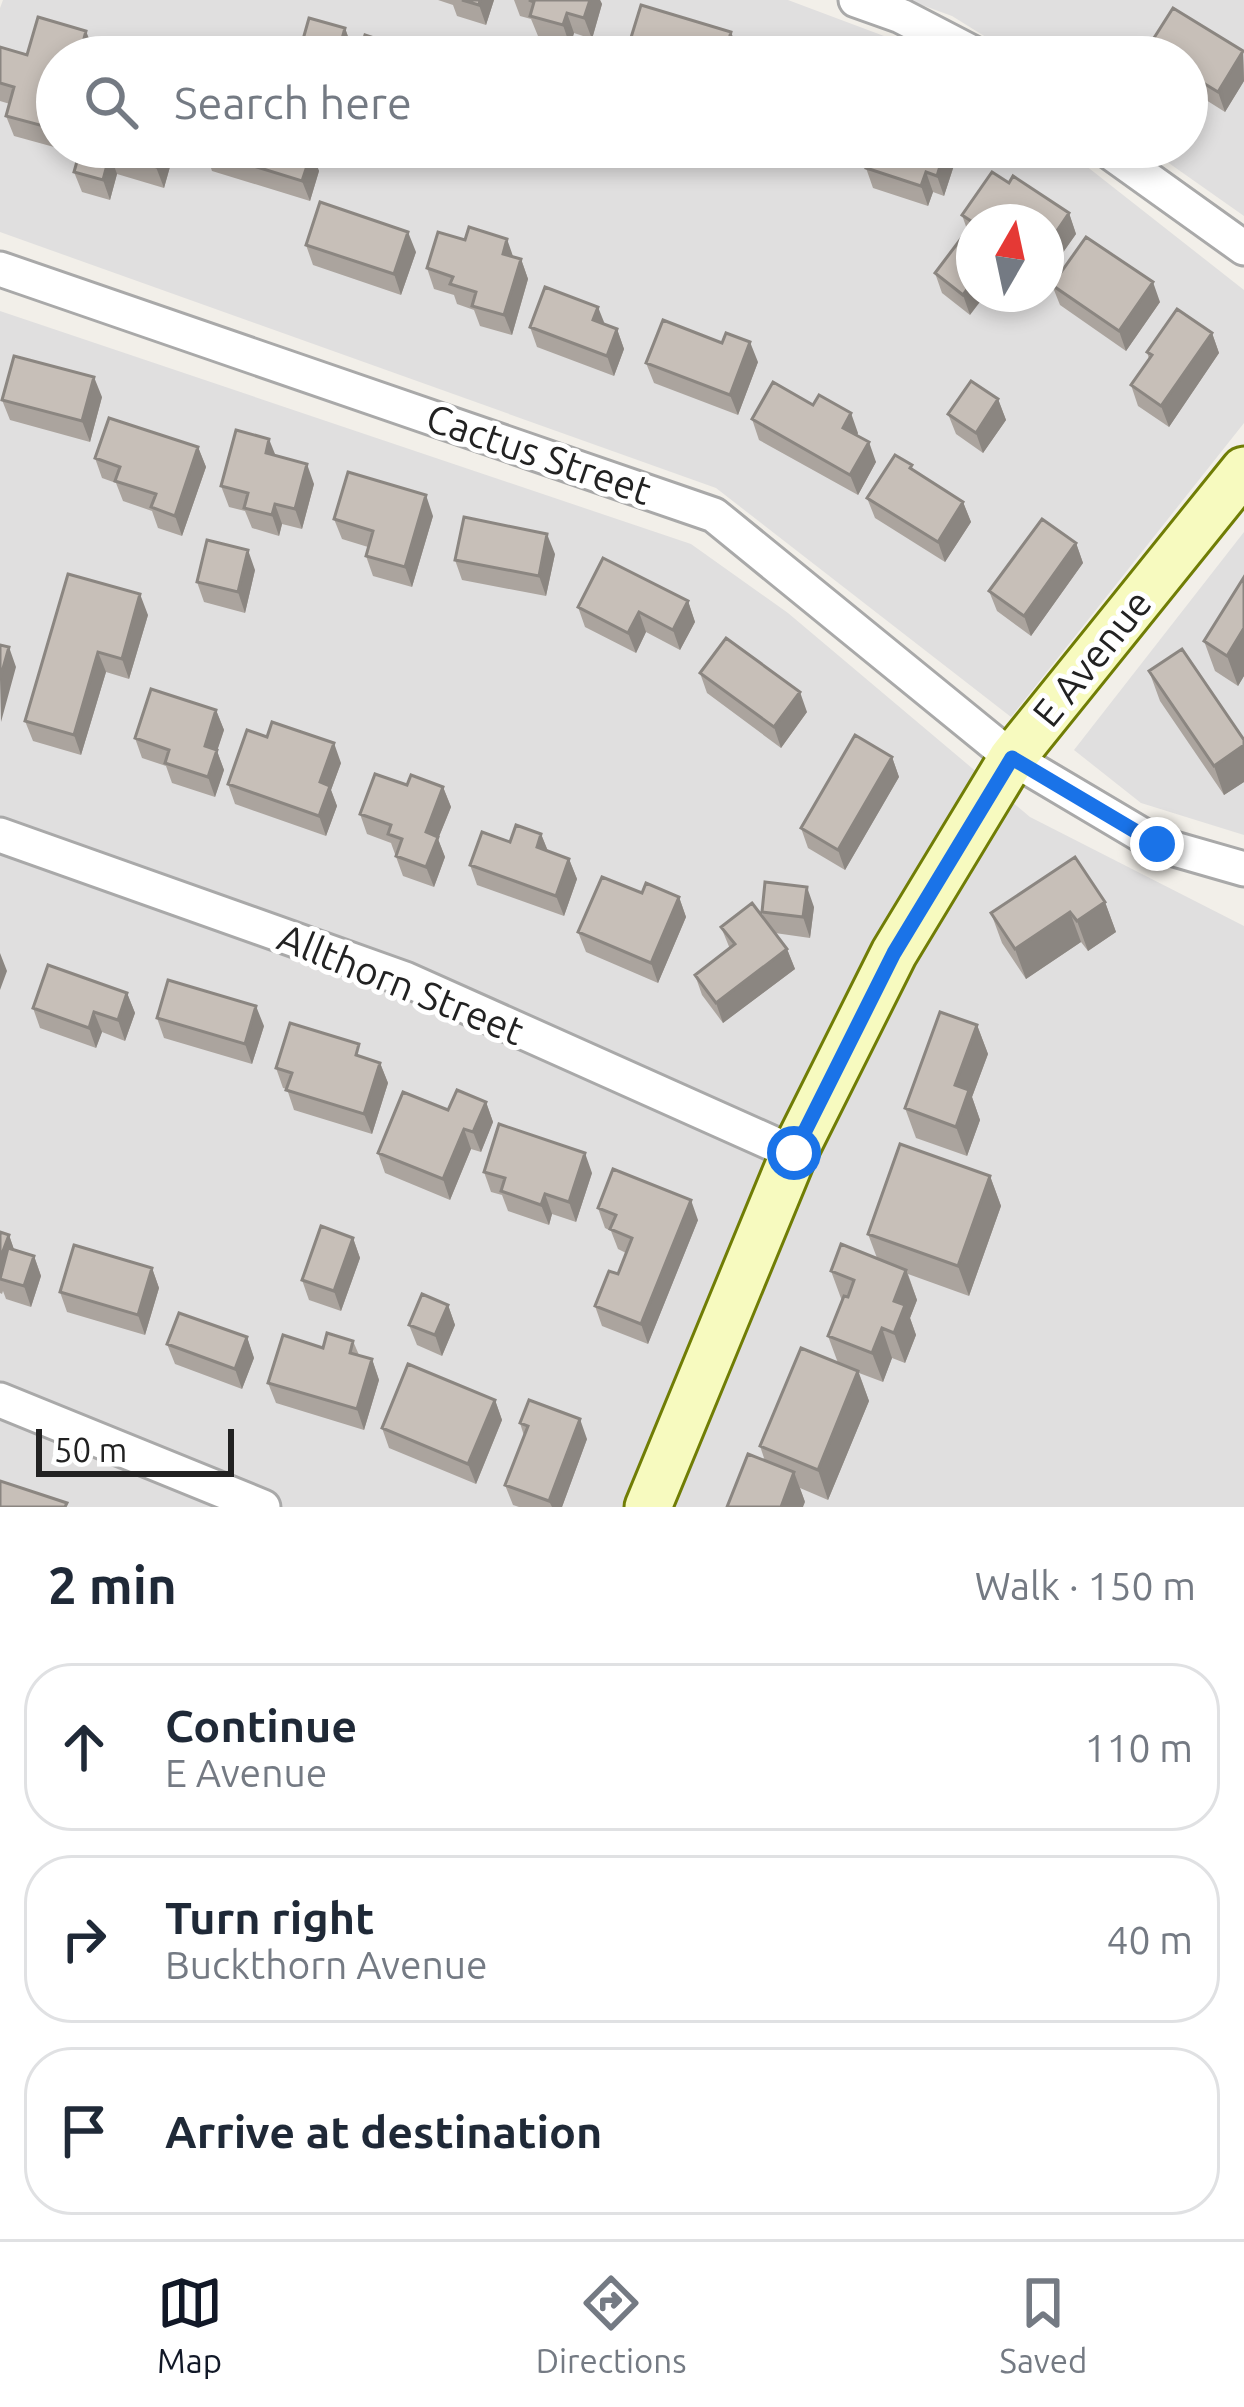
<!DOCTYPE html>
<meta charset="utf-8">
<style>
body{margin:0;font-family:Ubuntu,sans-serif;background:#f2f2f3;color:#1f2937}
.compass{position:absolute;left:956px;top:204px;width:108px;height:108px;border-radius:50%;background:#fff;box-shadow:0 6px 18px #0003;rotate:9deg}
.scale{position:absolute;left:36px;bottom:30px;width:198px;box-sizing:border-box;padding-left:12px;border:6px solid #222;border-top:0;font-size:33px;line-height:42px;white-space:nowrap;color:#222;-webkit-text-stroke:9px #fff;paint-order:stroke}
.stop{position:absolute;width:36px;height:36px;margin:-27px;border:9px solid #1a73e8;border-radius:50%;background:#fff}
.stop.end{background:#1a73e8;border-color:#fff;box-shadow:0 3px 12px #0008}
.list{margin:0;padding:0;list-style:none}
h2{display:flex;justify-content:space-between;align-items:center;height:156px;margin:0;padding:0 48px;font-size:51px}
h2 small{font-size:39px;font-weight:400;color:#747a83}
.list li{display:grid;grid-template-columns:78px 1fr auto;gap:36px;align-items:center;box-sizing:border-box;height:168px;margin:0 24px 24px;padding:0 24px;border:3px solid #e0e1e3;border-radius:48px}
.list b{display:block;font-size:45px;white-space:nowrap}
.list p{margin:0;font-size:39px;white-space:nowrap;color:#747a83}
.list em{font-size:39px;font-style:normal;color:#747a83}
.icon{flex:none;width:66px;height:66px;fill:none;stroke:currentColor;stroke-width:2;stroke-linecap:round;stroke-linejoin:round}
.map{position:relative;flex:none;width:1244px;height:1507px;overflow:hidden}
.search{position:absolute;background:#fff;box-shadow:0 6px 18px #0003;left:36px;right:36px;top:36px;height:132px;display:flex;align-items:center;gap:30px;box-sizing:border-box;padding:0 42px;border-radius:66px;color:#747a83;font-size:45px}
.sheet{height:732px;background:#fff}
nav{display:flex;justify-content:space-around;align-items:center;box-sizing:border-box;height:168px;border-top:3px solid #e0e1e3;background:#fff;font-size:33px;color:#747a83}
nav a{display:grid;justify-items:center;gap:6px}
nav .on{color:#111827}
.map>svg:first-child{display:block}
</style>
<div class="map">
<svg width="1244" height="1507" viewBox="0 0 1244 1507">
<rect width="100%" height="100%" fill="#f2efe9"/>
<path fill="#e0dfdf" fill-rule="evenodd" d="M3,0H788L940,57H57V147H1062L1244,290V423L1011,717L716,488L0,232V8ZM974,222H1046V294H974Z
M908,0H1244V216L1146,147H1187V57H1018L952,16Z
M0,311L691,544L788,613L1030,817L1244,926V1507H0Z
M1244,532V835L1141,803L1074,750Z"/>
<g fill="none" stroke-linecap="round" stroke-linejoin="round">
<defs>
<path id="street" d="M856,0L901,16L980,57
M1103,147L1244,248
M0,269L714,515L1012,758L1157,844L1244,869
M0,835L405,979L794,1153
M0,1400L263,1507"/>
<path id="secondary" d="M648,1507L794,1153L894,953L1012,758L1244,470"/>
</defs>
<use href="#street" stroke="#a9a9a9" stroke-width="39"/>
<use href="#secondary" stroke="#707d05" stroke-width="51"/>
<use href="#street" stroke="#fff" stroke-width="33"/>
<use href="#secondary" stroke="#f7fabf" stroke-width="45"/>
</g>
<path fill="#aba49e" d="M438,0H494L486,25L457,16L453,5Z
M514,0H600L602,4L592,39L574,33L570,46L538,36L531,19L520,16Z
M345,28L352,48L349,57H303L300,50Z
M629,44L739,52L737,57H633Z
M0,47L27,55L94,51L92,55L57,57V137L54,147L14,136L6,116L10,104L0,101Z
M1147,49L1243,51L1244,81L1225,112L1187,88V57H1150Z
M81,147H174L175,149L164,188L117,174L110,200L82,192L74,172Z
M206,147H305L319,171L310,201L212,171L205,151Z
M785,147H817L813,162L788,155Z
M868,147H954L957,156L944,196L933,192L928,206L873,188L866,168L870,153Z
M992,172L1009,183L1013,176L1069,213L1076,234L1050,271L1046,268V222H974V239L969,235L962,215Z
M963,236L970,315L942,293L935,273Z
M306,245L416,252L401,295L313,265Z
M514,257L521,259L528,279L512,335L480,326L474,310L457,304L454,295L434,289L427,268Z
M1052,285L1160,302L1126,351L1060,305Z
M530,327L617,329L624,349L614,376L537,347Z
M1212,333L1219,353L1169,427L1138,406L1131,385L1149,359L1147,352Z
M758,362L738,415L654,383L646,363Z
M102,397L90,442L10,420L2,400Z
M998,399L1006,420L983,453L956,434L948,414Z
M752,419L858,433L857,436L876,462L858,495L759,440Z
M198,447L206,467L182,536L158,528L152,511L123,501L116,483L102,478L95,458Z
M275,456L314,484L302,529L282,524L279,536L252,528L245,511L229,507L221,486Z
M912,465L913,471L963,502L971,522L945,562L875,518L867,498Z
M433,516L412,587L373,576L366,556L368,547L342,539L334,519Z
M1076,543L1083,563L1031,636L997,611L989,591Z
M555,554L546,596L462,580L455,560Z
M255,570L245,613L204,602L197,582Z
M68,574L148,615L129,679L106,672L81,755L33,741L25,721Z
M1244,577V676L1238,686L1215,671L1204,641Z
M688,601L695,622L680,650L646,632L636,653L585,627L578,607Z
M1149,671L1244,740V782L1224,795L1160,701Z
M700,673L807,712L781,748L707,693Z
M216,710L224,730L217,751L224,770L215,797L172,783L166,766L142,758L135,738Z
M892,757L899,777L845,870L808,848L801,828Z
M341,763L331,790L337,806L326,836L235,804L228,784Z
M407,785L443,787L451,807L438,839L445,857L434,887L403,876L391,843L367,834L360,814Z
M541,834L548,851L569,859L577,879L564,916L477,885L470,865L510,842Z
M642,893L679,897L686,917L658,983L586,952L578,932Z
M1105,902L1116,932L1088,951L1081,942L1026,979L1002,943L991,913Z
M814,907L810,938L775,933L787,949L795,969L723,1023L702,995L695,975L730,949L721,927L764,919L762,912Z
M127,993L135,1013L125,1041L102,1032L96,1048L40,1028L33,1008Z
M157,1018L264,1026L252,1064L164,1038Z
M977,1025L988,1054L972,1097L980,1120L967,1156L916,1138L905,1108Z
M364,1058L380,1063L388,1083L372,1134L294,1110L287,1089L283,1088L276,1068Z
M486,1102L493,1122L481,1152L471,1149L450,1200L385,1173L378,1153L448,1110Z
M484,1172L592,1173L576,1222L552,1214L549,1225L508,1211L502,1195L491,1192Z
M990,1176L1001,1206L969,1296L908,1274L917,1300L910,1318L916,1335L905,1363L892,1358L883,1382L859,1373L869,1401L828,1500L800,1488L805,1502L765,1461L760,1446L838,1363L828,1336L842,1301L831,1271L877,1258L868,1234Z
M598,1208L698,1220L648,1344L602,1326L595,1306L618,1274L626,1253L618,1249L611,1231L605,1228Z
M0,1232L9,1235L14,1250L34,1256L41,1276L31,1307L6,1299L3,1291L2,1294L0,1293Z
M353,1238L360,1258L341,1311L309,1300L302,1280Z
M152,1268L159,1288L145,1335L67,1312L60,1292Z
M448,1305L455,1325L442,1356L417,1345L409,1325Z
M247,1337L254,1358L242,1389L175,1364L167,1344Z
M353,1341L359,1355L372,1359L379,1380L364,1430L276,1403L268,1383L323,1348Z
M495,1400L502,1420L476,1484L389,1448L382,1428Z
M520,1423L587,1439L562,1507H519L513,1505L505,1485L524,1436Z"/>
<path fill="#8b8681" d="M480,0H494L486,25L479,5Z
M590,0H600L602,4L592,39L584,18Z
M567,13L574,33L570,46L563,25Z
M345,28L352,48L349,57H337Z
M86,31L94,51L93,57H83L81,50Z
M731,32L739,52L737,57H724Z
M1243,51L1244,81L1225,112L1218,92Z
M56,94L57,137L54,147L47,127Z
M162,147H174L175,149L164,188L156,167Z
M807,147H817L813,162Z
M946,147H954L957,156L944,196L937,176Z
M312,151L319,171L310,201L302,181Z
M110,154L117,174L110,200L103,180Z
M926,172L933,192L928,206L921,186Z
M1069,213L1076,234L1050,271L1046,259V247Z
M408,232L416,252L401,295L394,274Z
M507,239L514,259L503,254Z
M521,259L528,279L512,335L504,315Z
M974,280V294H986L970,315L963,295Z
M1153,282L1160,302L1126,351L1119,331Z
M598,307L606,327L593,320Z
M617,329L624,349L614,376L607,356Z
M1212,333L1219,353L1169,427L1161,406Z
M750,342L758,362L738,415L730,395Z
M94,377L102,397L90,442L82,421Z
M998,399L1006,420L983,453L976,433Z
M851,413L858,433L851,448L843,428Z
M269,439L277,459L266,453Z
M869,442L876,462L858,495L850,475Z
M198,447L206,467L182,536L175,516Z
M307,464L314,484L302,529L295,509Z
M426,495L433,516L412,587L405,567Z
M963,502L971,522L945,562L938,542Z
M275,504L282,524L279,536L272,515Z
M547,534L555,554L546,596L539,576Z
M1076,543L1083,563L1031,636L1024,616Z
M248,550L255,570L245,613L238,592Z
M140,594L148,615L129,679L122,659Z
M688,601L695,622L680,650L673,630Z
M639,612L646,632L636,653L628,633Z
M1244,628V676L1238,686L1227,656Z
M9,647L16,667L1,722L0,679Z
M98,652L106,672L81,755L74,735Z
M800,692L807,712L781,748L774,727Z
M216,710L224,730L217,751L224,770L215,797L208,777L205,746Z
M334,743L341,763L331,790L337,806L326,836L319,816L320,782Z
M1244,745V782L1224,795L1214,766Z
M892,757L899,777L845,870L838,850Z
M443,787L451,807L438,839L445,857L434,887L426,867V832Z
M541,834L549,854L537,847Z
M569,859L577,879L564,916L556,896Z
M807,887L814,907L810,938L803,917Z
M679,897L686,917L658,983L651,963Z
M1105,902L1116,932L1088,951L1077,921Z
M1070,912L1081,942L1026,979L1015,949Z
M787,949L795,969L723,1023L716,1003Z
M0,953L7,971L0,990Z
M127,993L135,1013L125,1041L118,1020Z
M256,1006L264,1026L252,1064L245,1044Z
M94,1012L102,1032L96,1048L89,1028Z
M977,1025L988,1054L972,1097L980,1120L967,1156L956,1127L955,1085Z
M380,1063L388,1083L372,1134L364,1114Z
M486,1102L493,1122L481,1152L473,1132Z
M464,1129L471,1149L450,1200L443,1179Z
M585,1153L592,1173L576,1222L569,1202Z
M990,1176L1001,1206L969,1296L958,1266Z
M545,1194L552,1214L549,1225L541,1205Z
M691,1200L698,1220L648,1344L641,1324Z
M9,1235L16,1255L0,1279V1259Z
M353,1238L360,1258L341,1311L334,1291Z
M34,1256L41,1276L31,1307L24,1286Z
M152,1268L159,1288L145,1335L138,1315Z
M906,1270L917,1300L910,1318L916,1335L905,1363L894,1333V1301Z
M448,1305L455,1325L442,1356L435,1335Z
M882,1328L892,1358L883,1382L872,1353Z
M247,1337L254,1358L242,1389L235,1369Z
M372,1359L379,1380L364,1430L357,1409Z
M858,1371L869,1401L828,1500L818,1470Z
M495,1400L502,1420L476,1484L468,1464Z
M580,1419L587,1439L562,1507H552L549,1501Z
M794,1472L805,1502L803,1507H781Z"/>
<path fill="#c7bfb8" stroke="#8b8681" stroke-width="3" d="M462,0H480L479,5Z
M529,0H590L584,18L567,13L563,25L530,16L534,2Z
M641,5L731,32L724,57H701L686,52L684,57H658L659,54L629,44Z
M1173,8L1243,51L1218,92L1187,73V57H1161L1147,49Z
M38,17L86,31L81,50L92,53L91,57H57V95L47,127L6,116L14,87L0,83V47L27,55Z
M309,18L345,28L337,57H327L300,50Z
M365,35L401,47L398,57H358Z
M752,45L795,57H748Z
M81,147H162L156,167L110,154L103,180L74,172Z
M206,147H300L312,151L302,181L205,151Z
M872,147H946L937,176L926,172L921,186L866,168Z
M992,172L1009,183L1013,176L1069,213L1046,247V222L974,223L962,215Z
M320,202L408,232L394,274L306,245Z
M469,227L507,239L503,254L521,259L504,315L472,306L476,292L450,284L453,277L427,268L438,232L465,240Z
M963,236L974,245V280L963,295L935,273Z
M1086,237L1153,282L1119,331L1052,285Z
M545,287L598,307L593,320L617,329L607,356L530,327Z
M1177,309L1212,333L1161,406L1131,385L1152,355L1147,352Z
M663,320L722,343L726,333L750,342L730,395L646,363Z
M14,356L94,377L82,421L2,400Z
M971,381L998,399L976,433L948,414Z
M773,382L813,405L819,395L851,413L843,428L869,442L850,475L752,419Z
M109,418L198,447L175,516L151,507L156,494L115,481L120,467L95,458Z
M236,430L269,439L266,453L307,464L295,509L275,504L272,515L244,508L248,493L221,486Z
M895,455L912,465L910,468L963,502L938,542L867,498Z
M348,472L426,495L405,567L366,556L373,531L334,519Z
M464,517L547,534L539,576L455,560Z
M1042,519L1076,543L1024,616L989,591Z
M207,540L248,550L238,592L197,582Z
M603,558L688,601L673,630L639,612L628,633L578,607Z
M68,574L140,594L122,659L98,652L74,735L25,721Z
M1244,577V628L1227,656L1204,641Z
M726,638L800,692L774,727L700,673Z
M0,645L9,647L0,679Z
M1182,649L1244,740V745L1214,766L1149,671Z
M151,689L216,710L205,746L217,750L208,777L165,763L169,750L135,738Z
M272,722L334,743L320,782L330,786L319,816L228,784L247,730L267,737Z
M855,735L892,757L838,850L801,828Z
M375,774L407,785L411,775L443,787L426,832L438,837L426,867L396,856L402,839L388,834L391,825L360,814Z
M516,825L541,834L537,847L569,859L556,896L470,865L482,832L510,842Z
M1075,857L1105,902L1077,921L1070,912L1015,949L991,913Z
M602,877L642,893L646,883L679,897L651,963L578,932Z
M765,882L807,887L803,917L762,912Z
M752,903L787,949L716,1003L695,975L735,944L721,927Z
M48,965L127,993L118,1020L94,1012L89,1028L33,1008Z
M168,980L256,1006L245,1044L157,1018Z
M940,1012L977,1025L955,1085L969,1090L956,1127L905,1108Z
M290,1023L359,1044L356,1055L380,1063L364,1114L286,1090L292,1073L276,1068Z
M457,1090L486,1102L473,1132L464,1129L443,1179L378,1153L403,1092L448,1110Z
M499,1124L585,1153L569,1202L545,1194L541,1205L501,1191L505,1178L484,1172Z
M900,1144L990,1176L958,1266L868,1234Z
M613,1169L691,1200L641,1324L595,1306L609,1271L618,1274L632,1238L610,1229L616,1215L598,1208Z
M321,1226L353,1238L334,1291L302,1280Z
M0,1232L9,1235L0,1259Z
M841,1244L906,1270L894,1301L905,1305L894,1333L882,1328L872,1353L828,1336L844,1296L848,1297L854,1280L831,1271Z
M74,1245L152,1268L138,1315L60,1292Z
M8,1248L34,1256L24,1286L0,1279Z
M422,1294L448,1305L435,1335L409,1325Z
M179,1313L247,1337L235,1369L167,1344Z
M327,1333L353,1341L350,1353L372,1359L357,1409L268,1383L283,1335L323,1348Z
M801,1348L858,1371L818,1470L760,1446Z
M408,1364L495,1400L468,1464L382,1428Z
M529,1400L580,1419L549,1501L505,1485L528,1426L520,1423Z
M748,1454L794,1472L781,1507H727Z
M0,1481L67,1503L65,1507H0Z"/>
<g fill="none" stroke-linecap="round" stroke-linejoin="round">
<path stroke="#1a73e8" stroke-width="15" d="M794,1153L894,953L1012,758L1157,844"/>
</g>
<g text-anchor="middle" stroke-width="10" stroke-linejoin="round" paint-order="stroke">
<g font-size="39" fill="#222" stroke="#fff">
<text transform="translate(539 454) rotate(19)" y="14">Cactus Street</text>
<text transform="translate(1092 658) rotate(-51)" y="14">E Avenue</text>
<text transform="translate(401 984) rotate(22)" y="14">Allthorn Street</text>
</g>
</g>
</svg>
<svg class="compass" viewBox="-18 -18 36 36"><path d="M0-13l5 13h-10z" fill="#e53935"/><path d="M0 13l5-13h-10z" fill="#747a83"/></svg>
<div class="scale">50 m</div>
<div class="stop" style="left:794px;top:1153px"></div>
<div class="stop end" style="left:1157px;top:844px"></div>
<div class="search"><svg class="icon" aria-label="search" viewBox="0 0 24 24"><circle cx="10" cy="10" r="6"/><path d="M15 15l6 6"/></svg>Search here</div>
</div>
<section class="sheet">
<h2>2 min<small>Walk · 150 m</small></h2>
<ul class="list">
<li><svg class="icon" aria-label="ahead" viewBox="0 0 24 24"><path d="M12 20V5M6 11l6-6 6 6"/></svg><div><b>Continue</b><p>E Avenue</p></div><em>110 m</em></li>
<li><svg class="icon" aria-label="right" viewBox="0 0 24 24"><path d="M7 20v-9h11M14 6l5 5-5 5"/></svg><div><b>Turn right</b><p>Buckthorn Avenue</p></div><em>40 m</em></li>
<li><svg class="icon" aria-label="arrive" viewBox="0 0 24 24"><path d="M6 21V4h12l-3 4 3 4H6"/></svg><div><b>Arrive at destination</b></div></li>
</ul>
</section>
<nav>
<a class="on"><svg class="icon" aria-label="map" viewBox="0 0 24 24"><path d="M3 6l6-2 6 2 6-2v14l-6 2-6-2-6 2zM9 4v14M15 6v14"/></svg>Map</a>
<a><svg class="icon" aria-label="directions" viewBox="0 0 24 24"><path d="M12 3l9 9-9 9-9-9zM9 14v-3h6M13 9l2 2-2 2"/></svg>Directions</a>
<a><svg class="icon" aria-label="saved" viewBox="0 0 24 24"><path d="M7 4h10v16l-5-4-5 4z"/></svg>Saved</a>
</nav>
